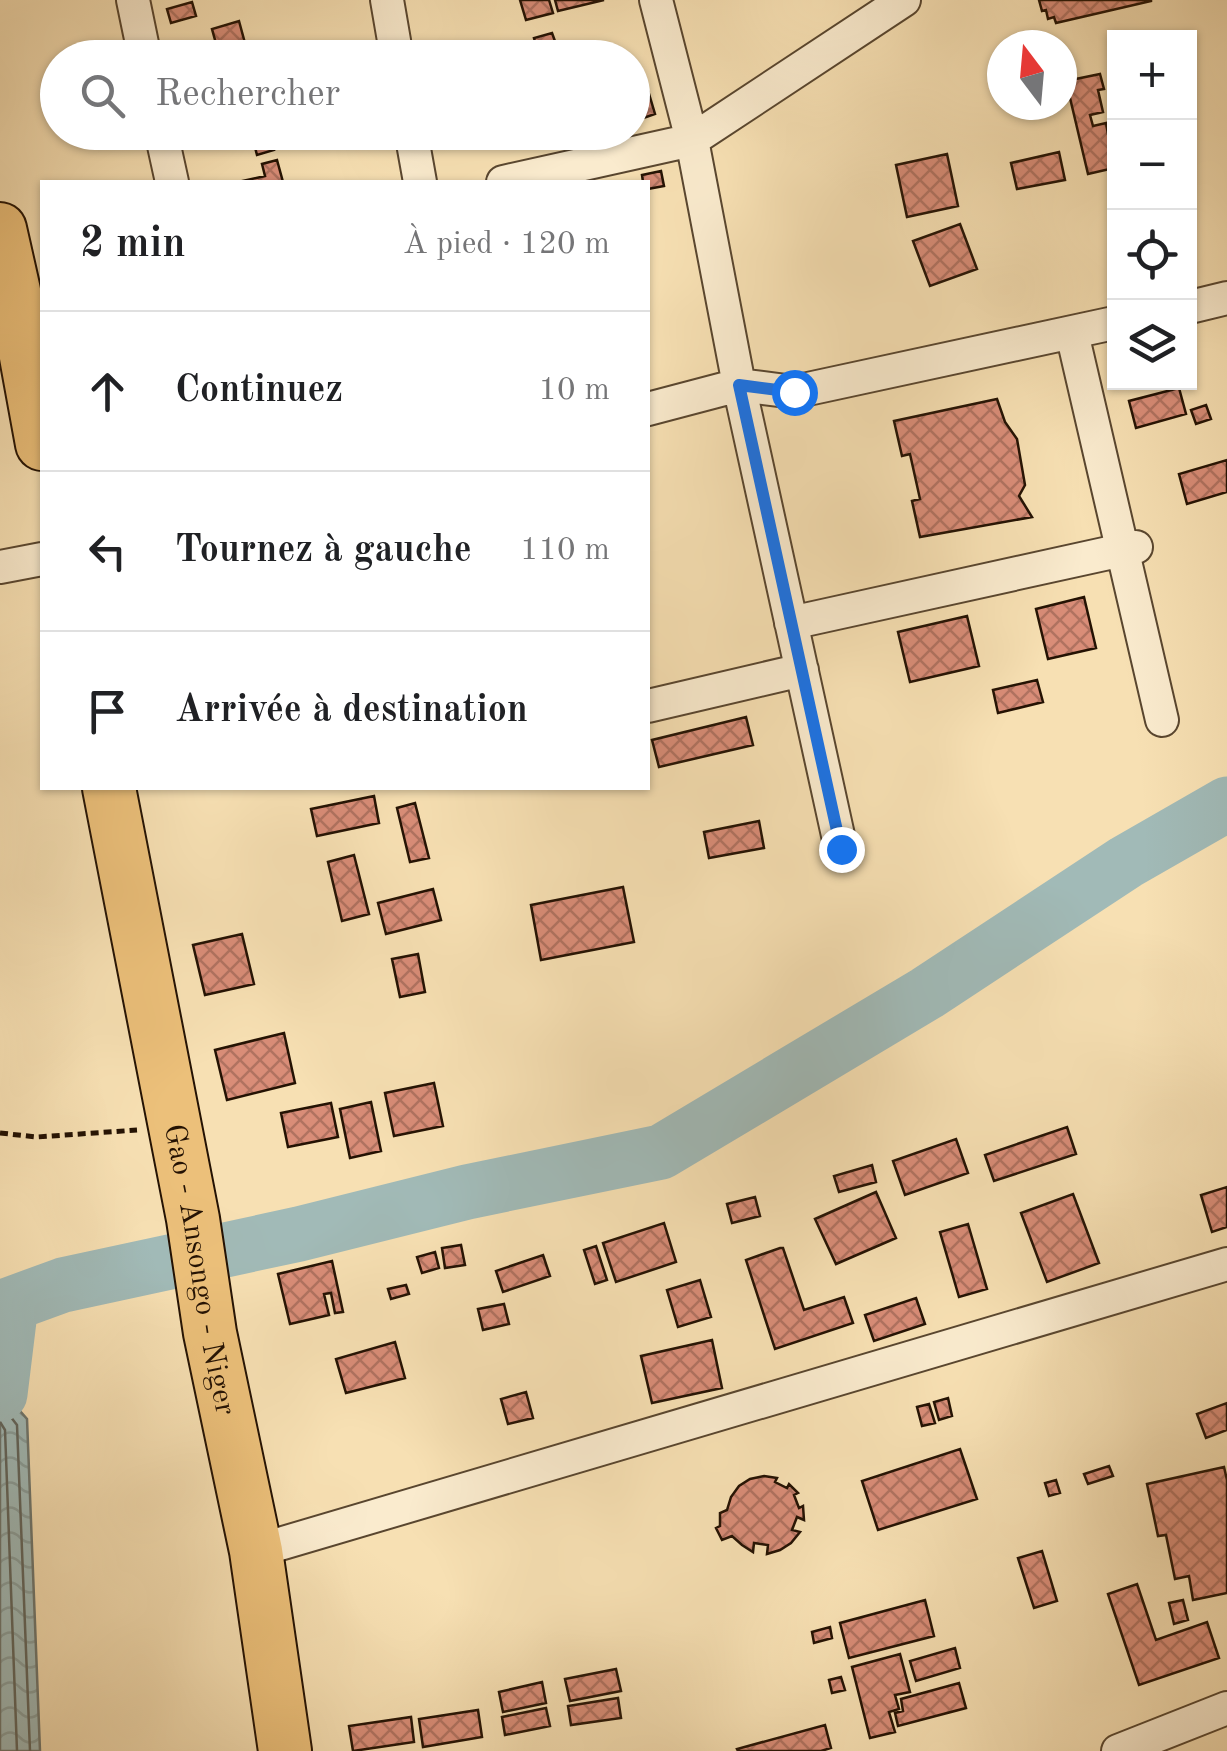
<!DOCTYPE html>
<html lang="fr">
<meta charset="utf-8">
<style>
body{margin:0;font-family:"Old Standard TT",serif;background:#f6f6f6;color:#202124}
.controls{position:absolute;right:30px;top:30px;display:grid;overflow:hidden;border-radius:0px;box-shadow:0 2px 8px #0004}
.controls button{width:90px;height:90px;display:grid;place-items:center;padding:0;border:0;border-bottom:2px solid #e0e0e0;background:#fff;color:#202124;font:50px sans-serif}
.compass{position:absolute;left:987px;top:30px;width:90px;height:90px;border-radius:50%;background:#fff;box-shadow:0 2px 8px #0004;rotate:344deg}
.stop{position:absolute;width:30px;height:30px;margin:-22px;border:8px solid #1a73e8;border-radius:50%;background:#fff}
.stop.end{background:#1a73e8;border-color:#fff;box-shadow:0 2px 10px #0008}
.list{margin:0;padding:0;list-style:none}
h2{display:flex;justify-content:space-between;align-items:center;height:130px;margin:0;padding:0 40px;font-size:42px}
h2 small{font-size:32px;font-weight:400;color:#757577}
.list li{display:grid;grid-template-columns:65px 1fr auto;gap:30px;align-items:center;box-sizing:border-box;height:160px;padding:0 40px;border-top:2px solid #e0e0e0}
.list b{display:block;font-size:38px;white-space:nowrap}
.list em{font-size:32px;font-style:normal;color:#757577}
.icon{flex:none;width:55px;height:55px;fill:none;stroke:currentColor;stroke-width:2;stroke-linecap:round;stroke-linejoin:round}
.map{position:relative;flex:none;width:1227px;height:1751px;overflow:hidden}
.search{position:absolute;background:#fff;box-shadow:0 2px 8px #0004;left:40px;top:40px;width:610px;height:110px;display:flex;align-items:center;gap:25px;box-sizing:border-box;padding:0 35px;border-radius:55px;color:#757577;font-size:38px}
.panel{position:absolute;background:#fff;box-shadow:0 2px 8px #0004;left:40px;top:180px;width:610px;height:610px;border-radius:0px}
.map>svg:first-child{display:block}
</style>
<div class="map">
<svg width="1227" height="1751" viewBox="0 0 1227 1751">
<defs>
<pattern id="water-waves" width="16" height="10" patternUnits="userSpaceOnUse" patternTransform="scale(2.5)"><rect width="16" height="10" fill="#a1bab7"/><path d="M0 5q4-4 8 0t8 0" fill="none" stroke="#8a9f9c"/></pattern>
<pattern id="building-cross-hatch" width="8" height="8" patternUnits="userSpaceOnUse" patternTransform="scale(2.5)"><rect width="8" height="8" fill="#d98d78"/><path d="M0 0l8 8M0 8l8-8" fill="none" stroke="#b07260"/></pattern>
</defs>
<rect width="100%" height="100%" fill="#f7e0b3"/>
<filter id="stains"><feTurbulence type="fractalNoise" baseFrequency=".002" numOctaves="4"/><feColorMatrix values="0 0 0 0 .2 0 0 0 0 .09 0 0 0 0 .02 0 0 0 .5 -.17"/></filter>
<radialGradient id="worn" r=".72"><stop offset=".6" stop-color="#630" stop-opacity="0"/><stop offset="1" stop-color="#630" stop-opacity=".3"/></radialGradient>
<path fill="url(#water-waves)" stroke="#6f776f" stroke-width="2.5" d="M0,1388L27,1419L40,1751H0Z"/>
<g fill="none" stroke-linecap="round" stroke-linejoin="round">
<path stroke="#62665d" stroke-width="2.5" d="M0,1403L17,1425L30,1751
M0,1422L5,1430L17,1751"/>
<path stroke="#a1bab7" stroke-width="55" d="M0,1394L11,1304L63,1285L299,1234L467,1192L661,1152L927,993L1126,862L1227,804"/>
</g>
<path fill="url(#building-cross-hatch)" stroke="#241203" stroke-width="2.5" d="M520,0H549L553,13L526,20Z
M555,0H604L558,11Z
M1039,0H1151V1L1056,23L1054,17L1048,19L1046,10L1042,11Z
M192,2L196,16L171,23L167,9Z
M239,21L249,58H220L212,29Z
M552,33L556,44L537,49L534,38Z
M1100,74L1104,89L1098,90L1103,112L1090,115L1093,126L1106,123L1108,134L1114,132V168L1088,174L1066,81Z
M647,87L655,114L632,122V92Z
M265,132H269L274,150L257,155L252,136Z
M1059,152L1065,180L1017,189L1011,163Z
M947,154L958,206L907,217L896,165Z
M277,160L283,182H238L265,176L262,164Z
M661,171L664,186L648,189V182H643L642,175Z
M960,224L977,269L930,286L913,241Z
M1179,388L1186,414L1136,428L1129,401Z
M997,399L1005,422L1017,439L1025,485L1019,496L1032,517L920,537L912,501L920,499L910,454L902,456L894,421Z
M1206,405L1211,419L1196,424L1191,410Z
M1227,460V492L1187,504L1179,474Z
M1084,597L1096,648L1048,659L1036,609Z
M967,616L979,666L910,682L898,632Z
M1037,680L1043,702L998,713L993,690Z
M746,717L753,745L659,767L652,740Z
M374,796L379,823L317,836L311,809Z
M415,803L429,858L410,862L397,808Z
M759,821L764,848L709,858L704,832Z
M354,855L369,914L342,921L328,862Z
M623,887L634,942L541,960L531,905Z
M433,889L441,920L386,934L378,903Z
M242,934L254,984L205,995L193,945Z
M418,954L425,992L400,997L392,959Z
M284,1033L295,1083L227,1100L215,1050Z
M434,1083L443,1126L394,1136L385,1093Z
M371,1102L381,1151L350,1158L340,1109Z
M331,1103L338,1137L288,1147L281,1113Z
M1067,1127L1076,1154L994,1181L985,1155Z
M956,1139L968,1173L905,1195L893,1161Z
M872,1165L876,1182L839,1192L834,1176Z
M1227,1187V1227L1212,1232L1201,1195Z
M876,1192L896,1238L836,1264L815,1219Z
M1073,1194L1099,1263L1047,1282L1021,1213Z
M755,1197L760,1216L732,1223L727,1204Z
M664,1223L676,1262L616,1282L603,1243Z
M968,1224L987,1289L959,1297L940,1232Z
M461,1245L465,1265L445,1268L442,1248Z
M596,1246L607,1280L595,1284L584,1250Z
M780,1248H783L804,1310L844,1297L853,1323L775,1349L746,1260Z
M435,1252L439,1268L422,1273L417,1257Z
M543,1255L550,1276L503,1292L496,1271Z
M332,1261L343,1312L335,1313L331,1293L324,1294L329,1315L290,1324L278,1274Z
M700,1280L711,1317L678,1327L667,1290Z
M406,1285L409,1294L391,1299L388,1289Z
M916,1298L925,1324L874,1341L865,1315Z
M504,1304L509,1324L483,1330L478,1309Z
M712,1340L722,1388L652,1403L641,1356Z
M395,1342L405,1378L346,1393L336,1359Z
M526,1392L533,1418L508,1424L501,1399Z
M948,1398L952,1416L939,1420L934,1402Z
M1227,1403V1430L1206,1438L1197,1414Z
M929,1404L935,1423L922,1426L917,1407Z
M960,1449L977,1499L878,1530L862,1481Z
M1109,1466L1113,1476L1088,1484L1084,1474Z
M1224,1467L1227,1480V1593L1193,1600L1189,1576L1175,1579L1166,1535L1158,1536L1147,1484Z
M764,1476L777,1478L775,1482L787,1488L789,1484L798,1493L794,1495L799,1508L803,1506L804,1520L797,1517L792,1530L800,1532L791,1543L780,1550L767,1554L768,1545L754,1543L753,1552L742,1545L732,1536L722,1540L716,1528L720,1526V1513L727,1510L731,1497L739,1486L750,1479Z
M1056,1480L1060,1493L1049,1496L1045,1483Z
M1042,1551L1057,1601L1034,1608L1018,1558Z
M1137,1584L1156,1640L1207,1622L1219,1658L1139,1685L1108,1594Z
M925,1600L934,1636L849,1658L840,1623Z
M1183,1600L1188,1620L1174,1624L1169,1603Z
M830,1627L832,1638L814,1643L812,1632Z
M955,1648L960,1668L916,1681L910,1661Z
M900,1654L910,1692L895,1695L899,1709L889,1712L895,1732L870,1738L852,1667Z
M616,1669L621,1691L570,1701L565,1679Z
M841,1677L845,1690L832,1693L829,1680Z
M542,1682L546,1703L503,1712L499,1692Z
M959,1683L966,1708L898,1726L895,1713L903,1711L901,1699Z
M618,1698L621,1718L571,1725L568,1706Z
M546,1708L550,1726L505,1735L502,1717Z
M478,1710L482,1737L423,1747L419,1719Z
M411,1717L414,1742L353,1751L349,1726Z
M825,1725L831,1748L821,1751H738L737,1749Z"/>
<g fill="none" stroke-linecap="round" stroke-linejoin="round">
<defs>
<path id="street" d="M133,0L145,58
M387,0L397,58
M656,0L692,140L739,385L841,849
M161,132L172,182
M411,132L420,182
M503,182L692,140L904,0
M1190,307L1227,298
M1072,333L1162,720
M648,409L739,385L794,392L1114,323
M0,567L42,559
M791,623L1136,547
M648,706L802,670
M256,1551L1227,1264
M1118,1751L1227,1708"/>
<g id="primary">
<path d="M0,229L14,291L42,444"/>
<path id="s1" d="M109,788L193,1219L210,1333L256,1551L285,1751"/>
</g>
</defs>
<use href="#street" stroke="#59462f" stroke-width="36"/>
<use href="#primary" stroke="#241203" stroke-width="56"/>
<path stroke="#241203" stroke-width="5" stroke-dasharray="8 5" stroke-linecap="butt" d="M0,1133L37,1137L137,1130"/>
<use href="#street" stroke="#faebce" stroke-width="32"/>
<use href="#primary" stroke="#ecc07a" stroke-width="52"/>
</g>
<g fill="none" stroke-linecap="round" stroke-linejoin="round">
<path stroke="#1a73e8" stroke-width="12" d="M794,392L739,385L841,849"/>
</g>
<g text-anchor="middle" stroke-width="8" stroke-linejoin="round" paint-order="stroke">
<g font-size="30" fill="#241203" stroke="#faebce">
<text dy="10" stroke="none"><textPath href="#s1" startOffset="490">Gao - Ansongo - Niger</textPath></text>
</g>
</g>
<rect width="100%" height="100%" filter="url(#stains)"/>
<rect width="100%" height="100%" fill="url(#worn)"/>
</svg>
<div class="controls">
<button>+</button>
<button>−</button>
<button><svg class="icon" aria-label="locate" viewBox="0 0 24 24"><circle cx="12" cy="12" r="6"/><path d="M12 2v4M12 18v4M2 12h4M18 12h4"/></svg></button>
<button><svg class="icon" aria-label="layers" viewBox="0 0 24 24"><path d="M12 4l9 5-9 5-9-5zM3 14l9 5 9-5"/></svg></button>
</div>
<svg class="compass" viewBox="-18 -18 36 36"><path d="M0-13l5 13h-10z" fill="#e53935"/><path d="M0 13l5-13h-10z" fill="#757577"/></svg>
<div class="stop" style="left:794px;top:392px"></div>
<div class="stop end" style="left:841px;top:849px"></div>
<div class="search"><svg class="icon" aria-label="search" viewBox="0 0 24 24"><circle cx="10" cy="10" r="6"/><path d="M15 15l6 6"/></svg>Rechercher</div>
<section class="panel">
<h2>2 min<small>À pied · 120 m</small></h2>
<ul class="list">
<li><svg class="icon" aria-label="ahead" viewBox="0 0 24 24"><path d="M12 20V5M6 11l6-6 6 6"/></svg><div><b>Continuez</b></div><em>10 m</em></li>
<li><svg class="icon" aria-label="left" viewBox="0 0 24 24"><path d="M17 20v-9H6M10 6l-5 5 5 5"/></svg><div><b>Tournez à gauche</b></div><em>110 m</em></li>
<li><svg class="icon" aria-label="arrive" viewBox="0 0 24 24"><path d="M6 21V4h12l-3 4 3 4H6"/></svg><div><b>Arrivée à destination</b></div></li>
</ul>
</section>
</div>
